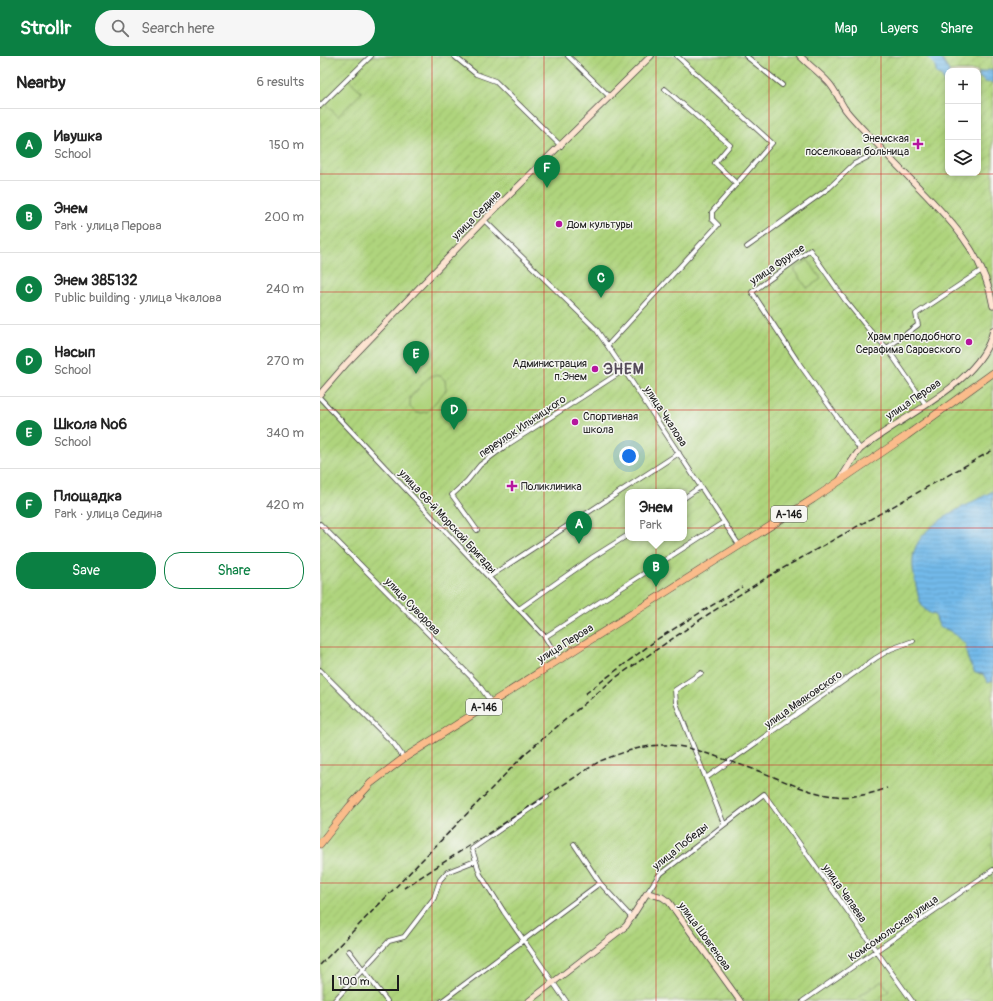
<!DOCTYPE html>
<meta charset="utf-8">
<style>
body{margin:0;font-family:Pangolin,sans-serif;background:#f6f6f6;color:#222}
.controls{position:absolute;right:12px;top:12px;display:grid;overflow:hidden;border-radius:8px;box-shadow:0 2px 6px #0003}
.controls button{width:36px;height:36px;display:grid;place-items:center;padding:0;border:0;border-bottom:1px solid #e0e0e0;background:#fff;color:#222;font:20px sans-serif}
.scale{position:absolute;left:12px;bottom:10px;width:67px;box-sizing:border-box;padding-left:4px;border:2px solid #1c1c1c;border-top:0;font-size:11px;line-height:14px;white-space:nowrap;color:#1c1c1c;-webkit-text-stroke:3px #f6f6f2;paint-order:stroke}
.you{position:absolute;left:309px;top:400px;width:14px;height:14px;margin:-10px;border:3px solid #fff;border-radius:50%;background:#1a73e8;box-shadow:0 0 0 6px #1a73e833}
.badge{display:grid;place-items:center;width:26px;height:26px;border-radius:50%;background:#0b8043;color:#fff;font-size:13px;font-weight:700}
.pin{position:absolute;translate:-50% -33px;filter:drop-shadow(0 1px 2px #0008)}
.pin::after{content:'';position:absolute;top:21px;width:14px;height:12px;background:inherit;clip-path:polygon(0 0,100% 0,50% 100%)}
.popup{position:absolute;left:305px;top:433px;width:62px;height:52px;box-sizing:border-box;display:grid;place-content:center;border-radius:8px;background:#fff;filter:drop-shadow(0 1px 3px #0005);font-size:13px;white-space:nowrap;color:#767676}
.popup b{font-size:15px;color:#222}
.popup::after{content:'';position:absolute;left:50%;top:100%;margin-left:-8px;border:8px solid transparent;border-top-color:#fff}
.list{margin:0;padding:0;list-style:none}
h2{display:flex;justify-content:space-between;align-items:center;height:52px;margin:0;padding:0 16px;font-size:17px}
h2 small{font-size:13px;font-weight:400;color:#767676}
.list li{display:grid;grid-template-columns:26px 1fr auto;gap:12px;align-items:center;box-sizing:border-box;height:72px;padding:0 16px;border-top:1px solid #e0e0e0}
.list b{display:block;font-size:15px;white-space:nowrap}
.list p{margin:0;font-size:13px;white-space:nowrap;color:#767676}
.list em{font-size:13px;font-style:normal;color:#767676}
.actions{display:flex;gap:8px;padding:12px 16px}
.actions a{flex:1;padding:9px 0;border:1px solid #0b8043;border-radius:16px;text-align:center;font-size:14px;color:#0b8043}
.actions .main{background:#0b8043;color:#fff}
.icon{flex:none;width:22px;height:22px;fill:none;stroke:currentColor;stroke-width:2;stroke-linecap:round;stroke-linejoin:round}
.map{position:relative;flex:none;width:673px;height:945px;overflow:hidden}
header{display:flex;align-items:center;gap:24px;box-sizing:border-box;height:56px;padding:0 20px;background:#0b8043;color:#fff}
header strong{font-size:19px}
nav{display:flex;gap:22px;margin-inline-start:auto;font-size:14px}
.search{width:280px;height:36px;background:#f6f6f6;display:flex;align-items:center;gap:10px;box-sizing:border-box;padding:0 14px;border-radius:22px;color:#767676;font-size:15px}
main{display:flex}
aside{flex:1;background:#fff}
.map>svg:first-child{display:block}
</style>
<header>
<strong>Strollr</strong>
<div class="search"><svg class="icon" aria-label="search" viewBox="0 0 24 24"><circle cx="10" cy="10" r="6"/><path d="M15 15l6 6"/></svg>Search here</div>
<nav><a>Map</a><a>Layers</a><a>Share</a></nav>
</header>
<main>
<aside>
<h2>Nearby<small>6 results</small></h2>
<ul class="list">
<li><span class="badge">A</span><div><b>Ивушка</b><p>School</p></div><em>150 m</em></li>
<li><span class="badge">B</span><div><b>Энем</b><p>Park · улица Перова</p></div><em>200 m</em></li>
<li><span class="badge">C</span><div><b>Энем 385132</b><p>Public building · улица Чкалова</p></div><em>240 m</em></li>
<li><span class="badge">D</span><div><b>Насып</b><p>School</p></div><em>270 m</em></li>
<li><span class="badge">E</span><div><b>Школа №6</b><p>School</p></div><em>340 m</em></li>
<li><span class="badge">F</span><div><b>Площадка</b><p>Park · улица Седина</p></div><em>420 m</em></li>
</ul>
<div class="actions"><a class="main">Save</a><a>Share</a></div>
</aside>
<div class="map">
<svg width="673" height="945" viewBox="0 0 673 945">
<defs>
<pattern id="garden-furrows" width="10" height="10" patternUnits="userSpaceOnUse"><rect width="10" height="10" fill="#afd47d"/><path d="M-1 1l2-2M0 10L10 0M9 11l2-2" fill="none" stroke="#96b56b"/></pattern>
<pattern id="water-rules" width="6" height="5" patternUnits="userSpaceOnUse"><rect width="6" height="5" fill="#72b9e9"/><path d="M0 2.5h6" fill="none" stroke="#629ec7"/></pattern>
</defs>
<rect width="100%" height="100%" fill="#f6f6f2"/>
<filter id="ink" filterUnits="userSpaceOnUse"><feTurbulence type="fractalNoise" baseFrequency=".025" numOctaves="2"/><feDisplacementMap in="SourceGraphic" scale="8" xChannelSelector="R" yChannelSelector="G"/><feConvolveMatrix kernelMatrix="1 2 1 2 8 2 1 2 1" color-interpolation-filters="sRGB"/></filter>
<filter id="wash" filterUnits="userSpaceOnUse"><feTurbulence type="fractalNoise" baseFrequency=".012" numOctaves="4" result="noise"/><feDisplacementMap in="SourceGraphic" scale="16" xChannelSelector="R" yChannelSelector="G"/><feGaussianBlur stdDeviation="0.9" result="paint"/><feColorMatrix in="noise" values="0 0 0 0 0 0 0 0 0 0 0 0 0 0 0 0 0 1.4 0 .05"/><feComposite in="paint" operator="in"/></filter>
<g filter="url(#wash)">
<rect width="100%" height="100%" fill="#f5eadb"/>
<path fill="url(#garden-furrows)" stroke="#66784c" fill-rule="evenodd" d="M0,0H673V945H0ZM628,15H658V117H628ZM308,436H364V482H308Z"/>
<path fill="#afd47d" stroke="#66784c" d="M28,23L42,36L18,60L4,47Z
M488,204L501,223L487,232L474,213Z
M114,319L120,320L125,324L126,334L107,356L96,357L90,351V342L108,322Z
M562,925L569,935L555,945H544L540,940Z"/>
<path fill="url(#water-rules)" stroke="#476a82" d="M606,0H620L629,15L628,38L622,21L617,18L614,8Z
M673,13V27L665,26L659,21V17Z
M673,435V625L668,627L663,618L655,617C649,604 646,604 646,589L632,576L619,570L615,559C602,556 599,545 597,534C595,524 592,513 593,503C594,469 647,450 673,435Z"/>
</g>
<g filter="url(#ink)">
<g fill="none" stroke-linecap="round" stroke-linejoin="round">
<defs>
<path id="street" d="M134,0L156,18L175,25L241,90
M248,0L290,41
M426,0L462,29
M345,33L410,89L395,107L417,128
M0,50L51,0
M164,164L276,273L304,314L419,489
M427,191L509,132L534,108L562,94
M288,289L398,169L392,163V156L452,87L357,0
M567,292L598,269L596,258L662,214
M0,342L225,581L239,604
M540,393L478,306L432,236L490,194L525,244L551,276L567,292L606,349
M364,442L380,431
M0,468L158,628L171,646
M157,474L132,439L147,425L160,409L184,391L304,314
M169,521L359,397
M199,553L273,501L308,479
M225,581L404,466
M0,614L74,688L84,702
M381,617L355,634L356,647L404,768
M386,722L556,602L571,593L593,585
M227,741L152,793L160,818L184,856L246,945
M254,788L280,827L312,862
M327,837L339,819L444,738L592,945
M29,895L67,945
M14,945L69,885L84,881L114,842L120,824L127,816L155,805
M122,945L280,827
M483,945L673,814"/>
<path id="secondary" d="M480,0C489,9 500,17 509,27C516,35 519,44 525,53C535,66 547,77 558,89C601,138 662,181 673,250
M0,338L27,307L164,164L331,0
M521,422C526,415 536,396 542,392C581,360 663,327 673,274
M209,945L306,870L327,837L342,841L349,846L420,945"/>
<path id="highway" d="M0,788L30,750L51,727L84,702L493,443L586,380L673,317"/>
</defs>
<use href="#street" stroke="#3d3b39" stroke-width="5.5"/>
<use href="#secondary" stroke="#3d3b39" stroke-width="7"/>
<use href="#highway" stroke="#3d3b39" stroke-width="8"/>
<use href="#street" stroke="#fff" stroke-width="4"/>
<use href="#secondary" stroke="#fde4d1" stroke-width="5.5"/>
<use href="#highway" stroke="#fabc8b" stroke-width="7"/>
<path stroke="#1c1c1c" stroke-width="1.5" stroke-dasharray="6 3" stroke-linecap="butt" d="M265,638L339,582L422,531
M84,832L280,705C301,697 322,689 345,689C362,689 379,695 395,700C411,706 428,711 444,717C489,735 518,751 567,732
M0,909L208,695L295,622L387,559L451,519L673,394"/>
</g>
</g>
<path fill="none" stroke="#d62828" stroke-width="1" stroke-opacity="0.55" d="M112,0V945M224,0V945M336,0V945M449,0V945M561,0V945M0,118H673M0,236H673M0,354H673M0,472H673M0,591H673M0,709H673M0,827H673"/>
<g fill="#b5179e" stroke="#f6f6f2" stroke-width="1.5">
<path d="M596 82h4v4h4v4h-4v4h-4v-4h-4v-4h4z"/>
<circle cx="239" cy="168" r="4"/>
<circle cx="649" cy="286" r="4"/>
<circle cx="275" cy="313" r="4"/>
<circle cx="255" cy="366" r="4"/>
<path d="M190 424h4v4h4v4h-4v4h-4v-4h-4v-4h4z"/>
</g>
<g text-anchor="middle" stroke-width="3" stroke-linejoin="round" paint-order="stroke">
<g fill="#f6f6f2" stroke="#5d5d5c" stroke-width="1">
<rect x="451" y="450" width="36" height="16" rx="3"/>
<rect x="146" y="643" width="36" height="16" rx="3"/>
</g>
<g font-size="10" font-weight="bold" fill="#1c1c1c">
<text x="469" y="462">А-146</text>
<text x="164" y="655">А-146</text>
</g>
<g font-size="11" fill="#1c1c1c" stroke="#f6f6f2" text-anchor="end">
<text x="589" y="86">Энемская<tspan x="589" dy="13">поселковая больница</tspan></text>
<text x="247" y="172" text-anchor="start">Дом культуры</text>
<text x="641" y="284">Храм преподобного<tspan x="641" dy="13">Серафима Саровского</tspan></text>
<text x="267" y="311">Администрация<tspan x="267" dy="13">п.Энем</tspan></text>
<text x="263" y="364" text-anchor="start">Спортивная<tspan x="263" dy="13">школа</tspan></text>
<text x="201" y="434" text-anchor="start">Поликлиника</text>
</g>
<g font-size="11" fill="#1c1c1c" stroke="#f6f6f2">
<text transform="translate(156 159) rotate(-45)" y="4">улица Седина</text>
<text transform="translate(457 208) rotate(-34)" y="4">улица Фрунзе</text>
<text transform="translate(593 343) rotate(-34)" y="4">улица Перова</text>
<text transform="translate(346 360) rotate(57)" y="4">улица Чкалова</text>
<text transform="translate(202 370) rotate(-34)" y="4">переулок Ильницкого</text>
<text transform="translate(128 465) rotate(47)" y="4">улица 68-й Морской Бригады</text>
<text transform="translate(93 550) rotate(46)" y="4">улица Суворова</text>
<text transform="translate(245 587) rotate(-32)" y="4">улица Перова</text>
<text transform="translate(483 643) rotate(-35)" y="4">улица Маяковского</text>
<text transform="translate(360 790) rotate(-39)" y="4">улица Победы</text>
<text transform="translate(525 837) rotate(55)" y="4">улица Чапаева</text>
<text transform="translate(573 872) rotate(-35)" y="4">Комсомольская улица</text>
<text transform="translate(385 880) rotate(54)" y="4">улица Шовгенова</text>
</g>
<g font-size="15" font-weight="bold" letter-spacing="1" fill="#544b59" stroke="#f6f6f2">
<text x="304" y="318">ЭНЕМ</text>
</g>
</g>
</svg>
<div class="controls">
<button>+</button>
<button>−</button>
<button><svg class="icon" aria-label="layers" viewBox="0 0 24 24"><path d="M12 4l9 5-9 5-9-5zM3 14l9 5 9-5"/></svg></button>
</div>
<div class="scale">100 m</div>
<div class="you"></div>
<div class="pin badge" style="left:259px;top:488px">A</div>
<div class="pin badge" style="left:336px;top:531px">B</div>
<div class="popup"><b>Энем</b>Park</div>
<div class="pin badge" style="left:281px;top:242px">C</div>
<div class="pin badge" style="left:134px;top:374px">D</div>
<div class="pin badge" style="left:96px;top:318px">E</div>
<div class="pin badge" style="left:227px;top:132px">F</div>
</div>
</main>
